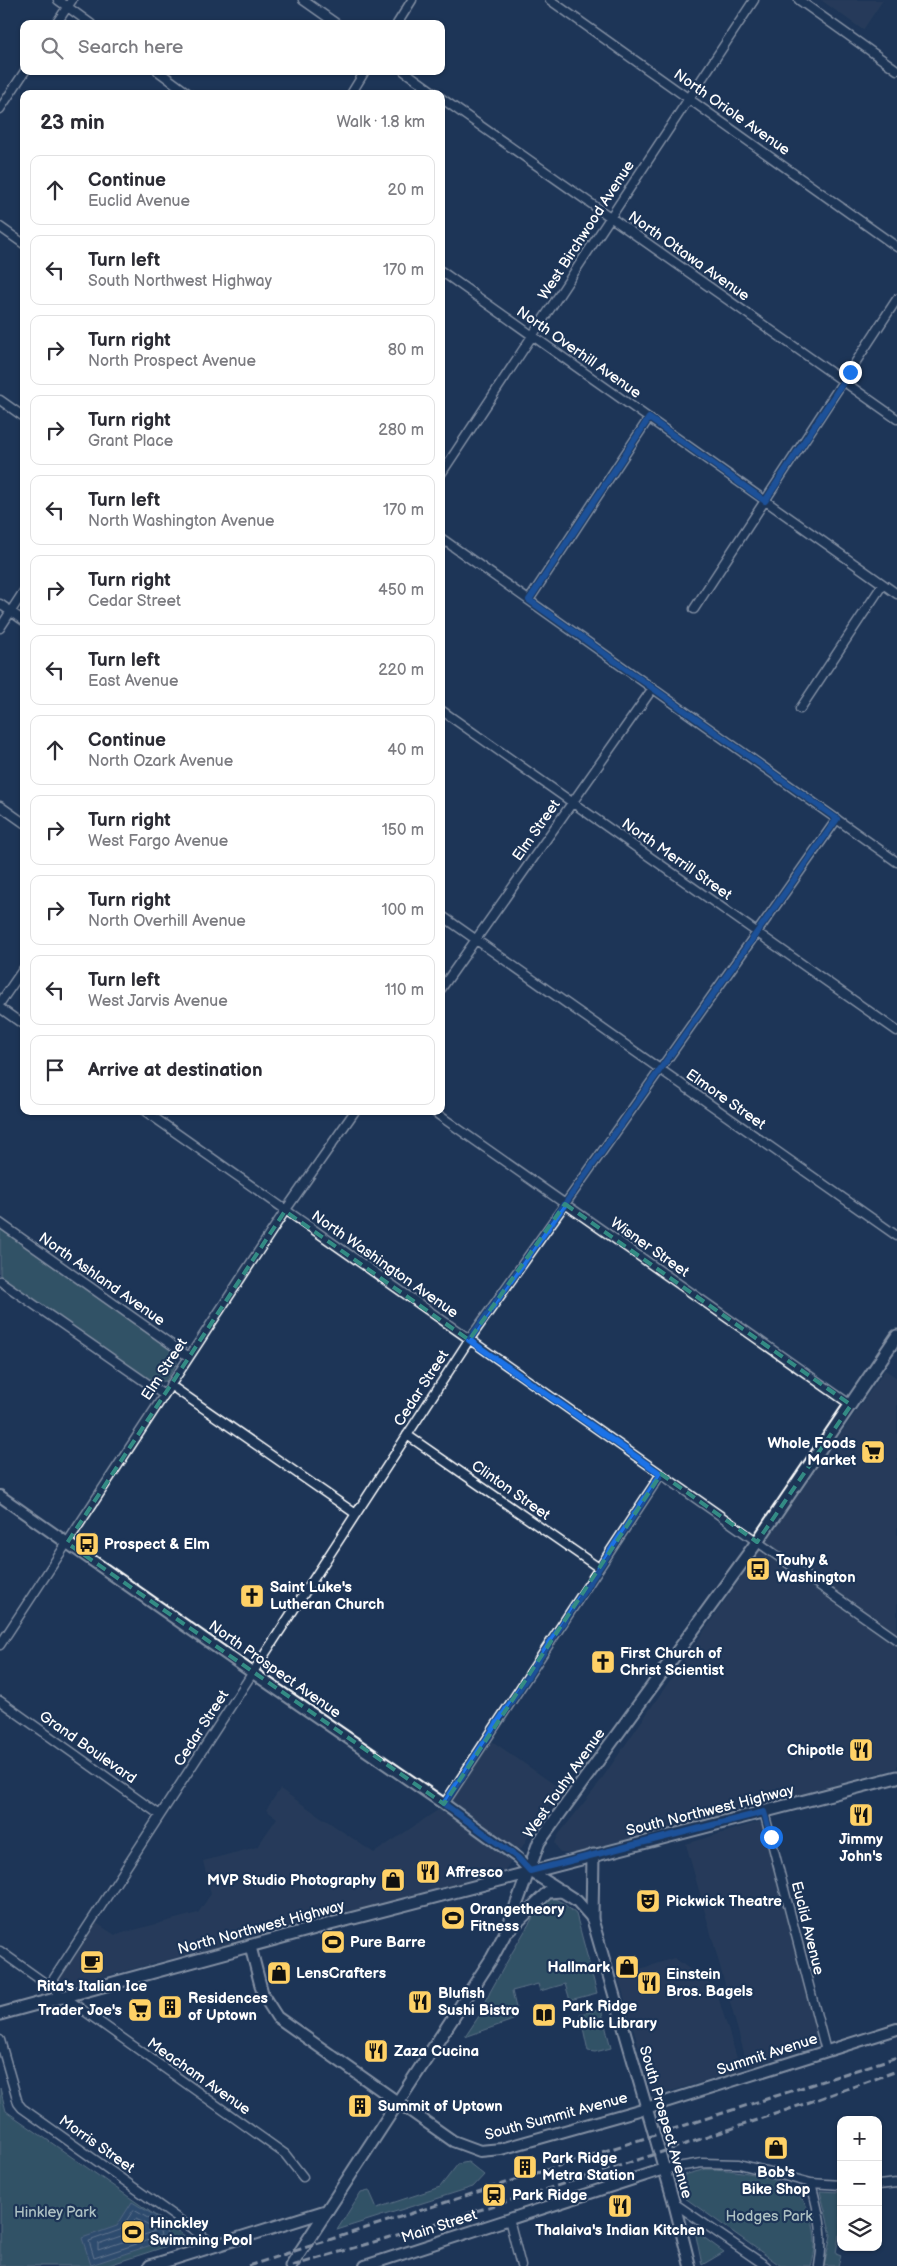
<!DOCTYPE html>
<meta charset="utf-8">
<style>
body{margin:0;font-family:"Balsamiq Sans",sans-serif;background:#f2f2f3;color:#2b2b33}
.controls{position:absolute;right:15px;bottom:15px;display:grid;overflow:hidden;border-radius:10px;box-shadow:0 1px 4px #0004}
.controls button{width:45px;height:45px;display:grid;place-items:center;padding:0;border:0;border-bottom:1px solid #e1e1e2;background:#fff;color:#2b2b33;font:25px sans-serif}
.stop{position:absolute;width:15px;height:15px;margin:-11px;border:4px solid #1a73e8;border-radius:50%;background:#fff}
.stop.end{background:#1a73e8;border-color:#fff;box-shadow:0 1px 5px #0008}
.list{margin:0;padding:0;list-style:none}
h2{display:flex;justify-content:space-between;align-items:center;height:65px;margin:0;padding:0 20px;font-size:21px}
h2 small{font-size:16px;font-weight:400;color:#7c7c81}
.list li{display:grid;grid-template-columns:32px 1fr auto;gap:15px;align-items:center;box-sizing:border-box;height:70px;margin:0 10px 10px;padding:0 10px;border:1px solid #e1e1e2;border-radius:10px}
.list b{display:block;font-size:19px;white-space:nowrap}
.list p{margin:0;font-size:16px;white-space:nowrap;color:#7c7c81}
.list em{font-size:16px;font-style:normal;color:#7c7c81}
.icon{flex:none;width:28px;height:28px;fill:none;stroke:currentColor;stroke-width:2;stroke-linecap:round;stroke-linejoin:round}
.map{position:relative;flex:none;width:897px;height:2266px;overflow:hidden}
.search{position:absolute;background:#fff;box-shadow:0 1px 4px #0004;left:20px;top:20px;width:425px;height:55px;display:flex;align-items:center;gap:12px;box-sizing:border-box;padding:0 18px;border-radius:10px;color:#7c7c81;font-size:19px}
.panel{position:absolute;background:#fff;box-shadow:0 1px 4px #0004;left:20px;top:90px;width:425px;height:1025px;border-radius:10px}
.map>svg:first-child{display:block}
</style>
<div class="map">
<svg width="897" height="2266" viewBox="0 0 897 2266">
<rect width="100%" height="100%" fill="#1d3557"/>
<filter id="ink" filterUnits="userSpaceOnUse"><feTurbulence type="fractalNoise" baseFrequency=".02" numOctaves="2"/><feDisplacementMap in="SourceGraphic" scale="10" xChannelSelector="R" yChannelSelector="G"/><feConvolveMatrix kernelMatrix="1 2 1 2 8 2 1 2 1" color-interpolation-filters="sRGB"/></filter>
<g filter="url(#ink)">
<path fill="#31435d" d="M821,0H883L863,30Z
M885,1370L897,1378V1768L577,1854L560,1853L555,1843L559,1834L594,1790Z
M492,1741L562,1790L539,1818L522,1847L504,1871L56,1989L48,1981L90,1919L115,1935L198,1913L211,1894L203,1861L257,1847L277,1818L266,1810L280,1789L374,1853L438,1810Z
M762,1821L821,2044L748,2067L686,1844Z
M674,1958L715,1987L741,2071L653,2096L618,1976Z"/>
<path fill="#4c7579" stroke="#a6babc" d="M0,1229L172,1351L177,1363L166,1381L157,1382L147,1379L0,1276Z
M555,1899L563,1903L576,1914L597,1993L570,2000L565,1984L540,1991L538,1984L512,1991L516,2008L510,2010L513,2020L465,2037L481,2013L490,1992L513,1951L542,1902L545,1900Z
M601,2009L611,2048L595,2052L588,2051L580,2014Z
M0,2088L6,2111L189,2239L106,2266H0Z
M468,2162L484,2175L473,2187L337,2230L361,2192L369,2190L377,2208L440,2187L458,2164Z
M706,2169C732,2169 779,2175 798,2194C806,2202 810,2213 813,2224C816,2240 816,2251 811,2266H781L685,2198L682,2193L680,2176Z
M820,2191L841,2192V2234L839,2235L836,2253L841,2255L838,2266H824L831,2235Z
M695,2231L724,2252L702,2265Z"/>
<path fill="#426689" stroke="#8ea3b8" d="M132,2202L162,2220L169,2239L91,2265L82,2238L117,2226Z"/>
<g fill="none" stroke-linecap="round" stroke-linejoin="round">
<path stroke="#b3c2d0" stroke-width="1" d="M134,2210L158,2224L161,2236L94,2258L89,2241L120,2230Z
M136,2219L153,2228V2232L98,2250V2244L124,2235Z"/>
<defs>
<path id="minor" d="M58,0L91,24
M303,0L337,24
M550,0L897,247
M799,0L897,70
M56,24L72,0
M397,24L412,0
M158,71L189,94
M404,71L436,94
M351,94L365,71
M441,98L897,419
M0,109L25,71
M0,227L24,244
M441,271L897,594
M0,400L24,417
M441,474L754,0
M441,538L897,862
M529,600L649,418
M0,604L24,621
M694,609L897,299
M0,628L24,591
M800,709L883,584
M441,710L897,1031
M0,806L24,823
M441,915L897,1236
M441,989L653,688
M0,1003L24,968
M0,1008L24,1025
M145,1111L897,1640
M433,1111L851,1405
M0,1223L189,1357
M0,1281L164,1395
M170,1385L356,1514
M407,1435L599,1568
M0,1645L285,1211L355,1111
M0,1701L160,1815
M444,1804L661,1474
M764,1812L826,2051
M0,1951L285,2154L303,2177
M49,1986L469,1340L837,819
M0,2040L18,2103L22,2108L215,2245
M664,2169L702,2163L739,2164L811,2183L841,2185
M811,2183C819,2214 825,2234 819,2266
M878,2185L897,2183
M674,2203L766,2266
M509,2219L521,2266"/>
<path id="tertiary" d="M0,1496L253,1673L444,1804L518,1858L530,1871L577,1901L592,1918L674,2203L690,2266
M250,1945L263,1995L277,2017L453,2141L480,2151L501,2149L646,2108L897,2029
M365,2266L664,2169"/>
<path id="secondary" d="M592,1918L593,1855
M508,1931L548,1892L562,1891
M0,2014L319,1927L897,1777
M150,2266L326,2211
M291,2266L492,1958L508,1928L539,1842L757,1542L897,1336"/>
</defs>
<use href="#minor" stroke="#fff" stroke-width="11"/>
<use href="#tertiary" stroke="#fff" stroke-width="14"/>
<use href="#secondary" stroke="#fff" stroke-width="15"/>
<use href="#minor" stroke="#1d3557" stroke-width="8"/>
<use href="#tertiary" stroke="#1d3557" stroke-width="10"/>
<use href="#secondary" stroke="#1d3557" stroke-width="11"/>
<path stroke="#fff" stroke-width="3" stroke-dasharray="8 4" stroke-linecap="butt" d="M248,2266L897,2057
M292,2266C495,2207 698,2143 897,2071"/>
</g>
</g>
<g fill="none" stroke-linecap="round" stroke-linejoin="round" filter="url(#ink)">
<path stroke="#1a73e8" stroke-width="6" d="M771,1837L764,1812L530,1871L518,1858L444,1804L661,1474L469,1340L837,819L529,600L649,418L765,501L850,372"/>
</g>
<path d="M0 0H897V2266H0ZM565,1204L851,1405L757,1542L661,1474L444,1804L67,1543L285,1211L469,1340Z" fill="#1d3557" fill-opacity=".55" fill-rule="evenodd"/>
<path fill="none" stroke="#338b84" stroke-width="4" stroke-dasharray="10 6" stroke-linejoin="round" d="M565,1204L851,1405L757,1542L661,1474L444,1804L67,1543L285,1211L469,1340Z"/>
<defs>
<symbol id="supermarket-square" viewBox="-11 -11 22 22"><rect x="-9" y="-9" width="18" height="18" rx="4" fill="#ffd166" stroke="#1d3557"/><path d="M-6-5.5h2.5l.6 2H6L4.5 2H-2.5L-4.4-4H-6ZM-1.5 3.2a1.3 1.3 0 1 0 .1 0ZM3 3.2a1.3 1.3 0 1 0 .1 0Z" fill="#111"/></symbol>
<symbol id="bus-square" viewBox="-11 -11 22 22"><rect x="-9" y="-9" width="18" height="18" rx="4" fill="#ffd166" stroke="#1d3557"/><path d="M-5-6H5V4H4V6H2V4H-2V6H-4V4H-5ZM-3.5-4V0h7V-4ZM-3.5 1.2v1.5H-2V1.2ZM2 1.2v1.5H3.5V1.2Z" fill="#111"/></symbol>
<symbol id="church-square" viewBox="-11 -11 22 22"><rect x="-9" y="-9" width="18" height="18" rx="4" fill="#ffd166" stroke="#1d3557"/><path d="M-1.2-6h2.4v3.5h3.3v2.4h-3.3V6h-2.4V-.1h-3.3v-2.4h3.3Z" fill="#111"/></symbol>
<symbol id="restaurant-square" viewBox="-11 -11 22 22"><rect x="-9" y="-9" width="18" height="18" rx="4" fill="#ffd166" stroke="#1d3557"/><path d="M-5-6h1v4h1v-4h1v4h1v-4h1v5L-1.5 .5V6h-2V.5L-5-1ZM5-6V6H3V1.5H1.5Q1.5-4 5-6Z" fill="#111"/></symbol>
<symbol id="shop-square" viewBox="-11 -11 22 22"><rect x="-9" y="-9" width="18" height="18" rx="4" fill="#ffd166" stroke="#1d3557"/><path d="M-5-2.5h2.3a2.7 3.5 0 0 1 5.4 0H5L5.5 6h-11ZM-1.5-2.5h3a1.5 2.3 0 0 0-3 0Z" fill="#111"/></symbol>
<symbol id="theatre-square" viewBox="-11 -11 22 22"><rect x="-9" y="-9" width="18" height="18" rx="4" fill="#ffd166" stroke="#1d3557"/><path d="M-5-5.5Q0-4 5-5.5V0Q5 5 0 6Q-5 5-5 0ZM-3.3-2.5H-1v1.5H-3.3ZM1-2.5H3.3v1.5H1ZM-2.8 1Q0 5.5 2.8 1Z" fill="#111"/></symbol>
<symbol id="stadium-square" viewBox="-11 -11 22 22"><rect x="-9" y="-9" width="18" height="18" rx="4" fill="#ffd166" stroke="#1d3557"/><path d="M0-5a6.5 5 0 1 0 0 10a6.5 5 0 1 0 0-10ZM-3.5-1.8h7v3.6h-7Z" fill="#111"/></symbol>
<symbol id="cafe-square" viewBox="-11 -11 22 22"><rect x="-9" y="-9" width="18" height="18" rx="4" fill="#ffd166" stroke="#1d3557"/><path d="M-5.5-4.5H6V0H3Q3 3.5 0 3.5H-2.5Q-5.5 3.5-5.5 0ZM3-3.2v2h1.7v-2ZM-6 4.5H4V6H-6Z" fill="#111"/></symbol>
<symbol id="building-square" viewBox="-11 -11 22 22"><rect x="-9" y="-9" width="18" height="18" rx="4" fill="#ffd166" stroke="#1d3557"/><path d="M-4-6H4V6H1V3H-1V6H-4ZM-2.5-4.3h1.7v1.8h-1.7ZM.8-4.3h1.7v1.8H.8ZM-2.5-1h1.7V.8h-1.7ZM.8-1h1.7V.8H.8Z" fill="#111"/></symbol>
<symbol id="library-square" viewBox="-11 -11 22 22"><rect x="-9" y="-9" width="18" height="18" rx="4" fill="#ffd166" stroke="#1d3557"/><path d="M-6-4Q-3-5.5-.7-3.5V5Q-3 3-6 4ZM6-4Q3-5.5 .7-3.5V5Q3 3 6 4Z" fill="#111"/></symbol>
<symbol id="station-square" viewBox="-11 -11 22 22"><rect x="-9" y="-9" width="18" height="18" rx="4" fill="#ffd166" stroke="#1d3557"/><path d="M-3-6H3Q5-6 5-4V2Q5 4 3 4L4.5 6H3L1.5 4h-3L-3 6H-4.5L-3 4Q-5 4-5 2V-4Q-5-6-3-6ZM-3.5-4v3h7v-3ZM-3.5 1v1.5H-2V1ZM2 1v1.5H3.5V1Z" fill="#111"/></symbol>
</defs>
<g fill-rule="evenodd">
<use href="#supermarket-square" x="859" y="1438" width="28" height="28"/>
<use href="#bus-square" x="73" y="1530" width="28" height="28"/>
<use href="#bus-square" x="744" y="1555" width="28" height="28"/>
<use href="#church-square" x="238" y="1582" width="28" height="28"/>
<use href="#church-square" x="589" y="1648" width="28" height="28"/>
<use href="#restaurant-square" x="847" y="1736" width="28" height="28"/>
<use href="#restaurant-square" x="847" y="1801" width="28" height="28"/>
<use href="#restaurant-square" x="414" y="1858" width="28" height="28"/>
<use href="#shop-square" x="379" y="1866" width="28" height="28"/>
<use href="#theatre-square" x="634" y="1887" width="28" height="28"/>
<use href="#stadium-square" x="439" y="1904" width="28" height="28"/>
<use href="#stadium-square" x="319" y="1928" width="28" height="28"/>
<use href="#cafe-square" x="78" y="1948" width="28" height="28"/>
<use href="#shop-square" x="613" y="1953" width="28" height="28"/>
<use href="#shop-square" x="265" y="1959" width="28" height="28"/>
<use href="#restaurant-square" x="635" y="1969" width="28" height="28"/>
<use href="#restaurant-square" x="406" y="1988" width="28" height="28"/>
<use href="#building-square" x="156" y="1993" width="28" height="28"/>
<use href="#supermarket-square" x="126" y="1996" width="28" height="28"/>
<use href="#library-square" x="530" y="2001" width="28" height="28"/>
<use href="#restaurant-square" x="362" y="2037" width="28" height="28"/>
<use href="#building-square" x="346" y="2092" width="28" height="28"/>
<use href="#shop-square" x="762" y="2134" width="28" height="28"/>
<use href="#building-square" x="511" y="2153" width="28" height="28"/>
<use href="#station-square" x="480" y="2181" width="28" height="28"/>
<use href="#restaurant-square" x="606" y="2192" width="28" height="28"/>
<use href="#stadium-square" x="119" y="2218" width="28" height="28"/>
</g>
<g text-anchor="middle" stroke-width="4.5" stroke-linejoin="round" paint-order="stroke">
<g font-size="15" fill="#fff" stroke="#1d3557">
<text transform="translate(732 112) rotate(35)" y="5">North Oriole Avenue</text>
<text transform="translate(586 230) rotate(-57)" y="5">West Birchwood Avenue</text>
<text transform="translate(689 256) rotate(35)" y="5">North Ottawa Avenue</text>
<text transform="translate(579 352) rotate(35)" y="5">North Overhill Avenue</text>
<text transform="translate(536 830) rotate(-55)" y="5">Elm Street</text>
<text transform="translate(677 859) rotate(35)" y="5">North Merrill Street</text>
<text transform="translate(726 1099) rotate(35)" y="5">Elmore Street</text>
<text transform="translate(650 1247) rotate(35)" y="5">Wisner Street</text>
<text transform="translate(385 1264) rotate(35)" y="5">North Washington Avenue</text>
<text transform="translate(102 1279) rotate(35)" y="5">North Ashland Avenue</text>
<text transform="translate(164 1369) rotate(-57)" y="5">Elm Street</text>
<text transform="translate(421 1388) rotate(-57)" y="5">Cedar Street</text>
<text transform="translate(511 1490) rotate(35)" y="5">Clinton Street</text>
<text transform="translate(275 1669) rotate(35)" y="5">North Prospect Avenue</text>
<text transform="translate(201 1728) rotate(-57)" y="5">Cedar Street</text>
<text transform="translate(88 1747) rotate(35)" y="5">Grand Boulevard</text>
<text transform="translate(564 1783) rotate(-55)" y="5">West Touhy Avenue</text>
<text transform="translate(710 1810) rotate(-14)" y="5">South Northwest Highway</text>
<text transform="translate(261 1927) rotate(-15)" y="5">North Northwest Highway</text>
<text transform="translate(808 1928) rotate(76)" y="5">Euclid Avenue</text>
<text transform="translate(767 2054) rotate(-18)" y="5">Summit Avenue</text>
<text transform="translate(199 2076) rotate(35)" y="5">Meacham Avenue</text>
<text transform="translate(556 2116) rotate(-15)" y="5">South Summit Avenue</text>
<text transform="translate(666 2122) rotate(74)" y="5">South Prospect Avenue</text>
<text transform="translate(97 2144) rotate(35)" y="5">Morris Street</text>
<text transform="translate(439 2226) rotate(-18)" y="5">Main Street</text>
</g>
<g font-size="15" font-weight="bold" fill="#fff" stroke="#1d3557" text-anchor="start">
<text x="856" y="1448" text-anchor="end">Whole Foods<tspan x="856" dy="17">Market</tspan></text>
<text x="104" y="1549">Prospect &amp; Elm</text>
<text x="776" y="1565">Touhy &amp;<tspan x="776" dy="17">Washington</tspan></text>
<text x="270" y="1592">Saint Luke's<tspan x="270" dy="17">Lutheran Church</tspan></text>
<text x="620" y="1658">First Church of<tspan x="620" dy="17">Christ Scientist</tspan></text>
<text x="844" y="1755" text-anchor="end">Chipotle</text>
<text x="861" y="1844" text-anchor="middle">Jimmy<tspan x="861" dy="17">John's</tspan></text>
<text x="446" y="1877">Affresco</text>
<text x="376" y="1885" text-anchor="end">MVP Studio Photography</text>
<text x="666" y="1906">Pickwick Theatre</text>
<text x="470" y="1914">Orangetheory<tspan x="470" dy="17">Fitness</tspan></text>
<text x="350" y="1947">Pure Barre</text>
<text x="610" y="1972" text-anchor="end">Hallmark</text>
<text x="296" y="1978">LensCrafters</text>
<text x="666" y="1979">Einstein<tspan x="666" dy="17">Bros. Bagels</tspan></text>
<text x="92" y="1991" text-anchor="middle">Rita's Italian Ice</text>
<text x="438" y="1998">Blufish<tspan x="438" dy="17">Sushi Bistro</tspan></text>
<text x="188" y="2003">Residences<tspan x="188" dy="17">of Uptown</tspan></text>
<text x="562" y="2011">Park Ridge<tspan x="562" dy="17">Public Library</tspan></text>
<text x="122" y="2015" text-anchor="end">Trader Joe's</text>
<text x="394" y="2056">Zaza Cucina</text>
<text x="378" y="2111">Summit of Uptown</text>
<text x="542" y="2163">Park Ridge<tspan x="542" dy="17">Metra Station</tspan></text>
<text x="776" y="2177" text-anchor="middle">Bob's<tspan x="776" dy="17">Bike Shop</tspan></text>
<text x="512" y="2200">Park Ridge</text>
<text x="150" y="2228">Hinckley<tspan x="150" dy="17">Swimming Pool</tspan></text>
<text x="620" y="2235" text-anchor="middle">Thalaiva's Indian Kitchen</text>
</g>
<g font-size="15" fill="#aec1c3" stroke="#1d3557">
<text x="55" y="2217">Hinkley Park</text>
<text x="769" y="2221">Hodges Park</text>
</g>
</g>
</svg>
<div class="controls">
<button>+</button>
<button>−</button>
<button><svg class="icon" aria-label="layers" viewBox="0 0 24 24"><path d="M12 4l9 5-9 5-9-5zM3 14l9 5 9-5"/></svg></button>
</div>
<div class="stop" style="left:771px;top:1837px"></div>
<div class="stop end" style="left:850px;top:372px"></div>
<div class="search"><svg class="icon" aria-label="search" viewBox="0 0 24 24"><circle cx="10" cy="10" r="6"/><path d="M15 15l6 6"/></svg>Search here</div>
<section class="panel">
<h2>23 min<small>Walk · 1.8 km</small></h2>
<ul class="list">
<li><svg class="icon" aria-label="ahead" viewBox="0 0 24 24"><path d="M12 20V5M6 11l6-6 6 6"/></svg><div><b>Continue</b><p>Euclid Avenue</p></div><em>20 m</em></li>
<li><svg class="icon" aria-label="left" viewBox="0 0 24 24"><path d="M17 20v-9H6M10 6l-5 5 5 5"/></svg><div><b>Turn left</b><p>South Northwest Highway</p></div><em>170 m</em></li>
<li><svg class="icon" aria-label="right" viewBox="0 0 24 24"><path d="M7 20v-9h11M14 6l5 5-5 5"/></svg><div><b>Turn right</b><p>North Prospect Avenue</p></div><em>80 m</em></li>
<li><svg class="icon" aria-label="right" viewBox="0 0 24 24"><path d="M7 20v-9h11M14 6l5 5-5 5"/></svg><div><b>Turn right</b><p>Grant Place</p></div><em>280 m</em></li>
<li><svg class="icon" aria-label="left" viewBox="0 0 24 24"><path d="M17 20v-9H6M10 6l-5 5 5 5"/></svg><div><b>Turn left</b><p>North Washington Avenue</p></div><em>170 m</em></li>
<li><svg class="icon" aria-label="right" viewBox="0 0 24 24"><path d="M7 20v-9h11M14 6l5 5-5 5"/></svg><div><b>Turn right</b><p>Cedar Street</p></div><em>450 m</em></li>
<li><svg class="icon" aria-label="left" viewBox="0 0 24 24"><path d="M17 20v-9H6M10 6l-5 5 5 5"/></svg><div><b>Turn left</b><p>East Avenue</p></div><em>220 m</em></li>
<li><svg class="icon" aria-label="ahead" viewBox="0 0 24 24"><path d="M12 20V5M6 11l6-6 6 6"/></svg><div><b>Continue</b><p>North Ozark Avenue</p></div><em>40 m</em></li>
<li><svg class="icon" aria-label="right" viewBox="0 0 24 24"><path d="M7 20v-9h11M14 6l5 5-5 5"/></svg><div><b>Turn right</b><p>West Fargo Avenue</p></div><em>150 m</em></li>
<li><svg class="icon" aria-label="right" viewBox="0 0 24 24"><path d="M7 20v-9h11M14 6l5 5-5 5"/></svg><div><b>Turn right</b><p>North Overhill Avenue</p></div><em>100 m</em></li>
<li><svg class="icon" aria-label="left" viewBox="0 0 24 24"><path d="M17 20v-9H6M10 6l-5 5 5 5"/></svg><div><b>Turn left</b><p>West Jarvis Avenue</p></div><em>110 m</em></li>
<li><svg class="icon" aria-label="arrive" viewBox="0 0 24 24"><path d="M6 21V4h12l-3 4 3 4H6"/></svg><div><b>Arrive at destination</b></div></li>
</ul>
</section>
</div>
